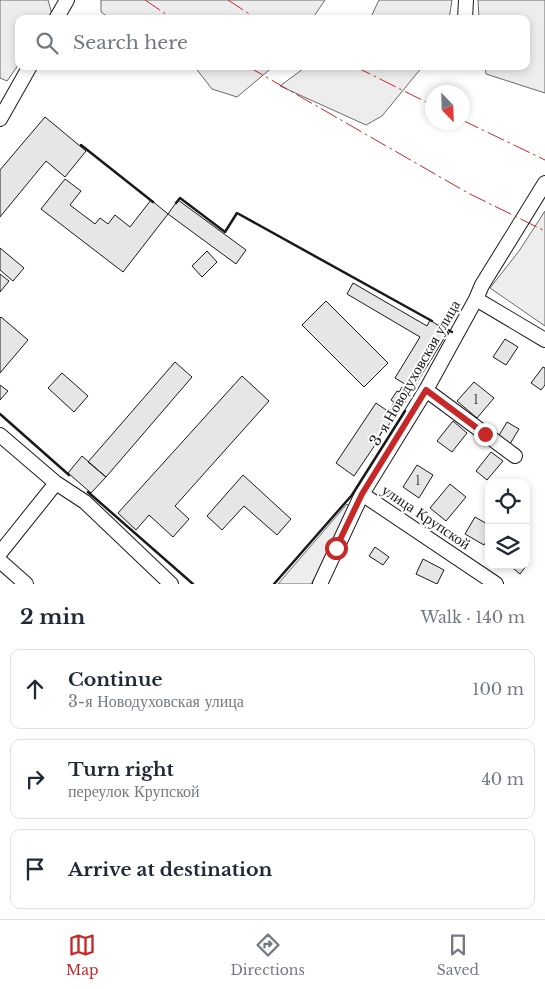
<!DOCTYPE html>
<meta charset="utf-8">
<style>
body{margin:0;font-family:"Libre Baskerville",serif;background:#f6f6f7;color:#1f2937}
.controls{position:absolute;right:15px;bottom:15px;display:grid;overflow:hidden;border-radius:10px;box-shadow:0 2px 8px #0003}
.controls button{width:45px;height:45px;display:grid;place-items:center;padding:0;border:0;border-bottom:1px solid #e0e1e3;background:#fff;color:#1f2937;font:25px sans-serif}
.compass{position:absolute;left:425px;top:85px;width:45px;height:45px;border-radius:50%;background:#fff;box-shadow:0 2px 8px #0003;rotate:157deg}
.stop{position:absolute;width:15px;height:15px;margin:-11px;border:4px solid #c62828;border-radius:50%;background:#fff}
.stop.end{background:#c62828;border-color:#fff;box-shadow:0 1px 5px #0008}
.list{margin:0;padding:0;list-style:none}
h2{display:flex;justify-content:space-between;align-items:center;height:65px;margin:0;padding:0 20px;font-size:21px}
h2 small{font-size:16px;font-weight:400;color:#747a83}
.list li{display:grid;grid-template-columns:32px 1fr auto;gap:15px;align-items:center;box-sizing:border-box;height:80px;margin:0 10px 10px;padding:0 10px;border:1px solid #e0e1e3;border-radius:10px}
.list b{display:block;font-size:19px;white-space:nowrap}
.list p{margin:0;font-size:16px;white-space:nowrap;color:#747a83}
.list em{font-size:16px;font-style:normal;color:#747a83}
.icon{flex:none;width:28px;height:28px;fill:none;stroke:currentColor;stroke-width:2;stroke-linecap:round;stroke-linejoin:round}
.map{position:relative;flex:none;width:545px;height:584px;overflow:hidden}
.search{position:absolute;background:#fff;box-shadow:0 2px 8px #0003;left:15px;right:15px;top:15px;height:55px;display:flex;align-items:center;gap:12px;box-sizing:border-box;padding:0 18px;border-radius:10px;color:#747a83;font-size:19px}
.sheet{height:335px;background:#fff}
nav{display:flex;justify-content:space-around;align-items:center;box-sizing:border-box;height:70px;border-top:1px solid #e0e1e3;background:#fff;font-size:14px;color:#747a83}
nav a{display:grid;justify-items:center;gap:2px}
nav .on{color:#c62828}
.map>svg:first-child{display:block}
</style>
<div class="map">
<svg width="545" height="584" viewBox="0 0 545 584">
<rect width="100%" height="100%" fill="#fff"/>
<path fill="#ededed" stroke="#6a6a6a" d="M0,0H48L52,14L49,19H19V64L7,81L0,78Z
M101,0H325L312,19H111L101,12Z
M379,0H452L449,19H370Z
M478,0H545V93L486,74L485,66H526V19H479Z
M194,66H274L237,97L212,89Z
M307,66H423L382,116L366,125L280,86Z
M545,211V326L490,288L519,251Z
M347,504L355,512L311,584H278Z"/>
<path fill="#e6e6e6" stroke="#1a1a1a" d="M45,117L86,151L65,177L46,161L0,217V170Z
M65,179L81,191L70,205L95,224L100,218L108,224L115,215L130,227L151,200L168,214L123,272L41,209Z
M178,200L246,250L236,264L168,214Z
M0,248L24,268L13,281L0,270Z
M207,251L217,262L202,277L192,266Z
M0,274L9,281L0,292Z
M353,283L427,326L430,320L448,332L413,389L395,378L420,337L347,294Z
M326,301L388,363L364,387L302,325Z
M1,317L28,340L0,373V318Z
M505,339L518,347L506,365L493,357Z
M175,362L192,377L106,477L88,462Z
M543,367L545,368V385L541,390L531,383Z
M62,373L88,396L74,412L48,388Z
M242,376L269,401L175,506L189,519L173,537L149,515L136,530L118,513Z
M474,382L494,398L477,418L457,401Z
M0,385L8,391L0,400Z
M402,387L411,392L396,418L394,417L354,476L336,463L376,403L389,412L394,402L391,400L397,391L399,392Z
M453,421L467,433L452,452L437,441Z
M507,422L519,429L510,444L498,437Z
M491,452L503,461L487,480L476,471Z
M82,456L106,477L91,493L68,473Z
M417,465L433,475L419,498L403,487Z
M243,475L291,519L277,535L244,506L222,530L207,516Z
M450,484L466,497L446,521L430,508Z
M475,517L489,525V537L484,545L465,534Z
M375,547L389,557L383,565L369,556Z
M423,559L444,570L437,584L416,574Z
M526,561L529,562L520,574L509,565H526Z"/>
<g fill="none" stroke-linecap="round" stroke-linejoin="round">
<defs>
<path id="minor" d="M56,19L67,0
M465,19L466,0
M0,119L30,66
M476,299L545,340
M426,390L515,456
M0,435L56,483L85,502L171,584
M362,494L496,584
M0,553L56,483
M0,561L26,584
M320,584L362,494L426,390L476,299L482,285L545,183"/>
</defs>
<use href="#minor" stroke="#1a1a1a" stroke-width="16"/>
<use href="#minor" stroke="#fff" stroke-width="14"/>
<path stroke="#1a1a1a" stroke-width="2.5" d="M81,145L153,202
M176,203L180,198L225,232L237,213L432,321
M439,325L452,332
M0,414L69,475
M88,492L193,584
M274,584L352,495L405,411"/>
<path stroke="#c62828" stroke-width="1" stroke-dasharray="18 4 2.5 4" stroke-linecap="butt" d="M145,0L173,19
M228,0L257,19
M247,66L468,193L545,231
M354,66L432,105
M462,120L545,160"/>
</g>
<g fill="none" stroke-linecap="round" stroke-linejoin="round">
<path stroke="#c62828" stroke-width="6" d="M336,548L362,494L426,390L485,434"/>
</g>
<g text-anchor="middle" stroke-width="4" stroke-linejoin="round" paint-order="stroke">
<g font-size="12" fill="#4d4d4d">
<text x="476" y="404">1</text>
<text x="418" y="485">1</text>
</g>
<g font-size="15" fill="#1a1a1a" stroke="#fff">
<text transform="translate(415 373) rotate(-60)" y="5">3-я Новодуховская улица</text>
<text transform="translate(426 517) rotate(34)" y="5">улица Крупской</text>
</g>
</g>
</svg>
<div class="controls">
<button><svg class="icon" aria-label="locate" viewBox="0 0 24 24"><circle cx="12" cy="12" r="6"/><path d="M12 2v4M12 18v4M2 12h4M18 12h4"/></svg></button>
<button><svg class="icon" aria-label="layers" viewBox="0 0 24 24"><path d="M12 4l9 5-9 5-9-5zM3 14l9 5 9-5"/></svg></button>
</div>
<svg class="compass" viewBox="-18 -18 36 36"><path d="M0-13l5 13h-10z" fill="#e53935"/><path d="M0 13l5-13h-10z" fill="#747a83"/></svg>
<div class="stop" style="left:336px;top:548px"></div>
<div class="stop end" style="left:485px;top:434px"></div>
<div class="search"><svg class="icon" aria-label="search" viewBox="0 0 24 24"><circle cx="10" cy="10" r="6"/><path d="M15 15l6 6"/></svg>Search here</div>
</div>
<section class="sheet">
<h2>2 min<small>Walk · 140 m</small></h2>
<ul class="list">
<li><svg class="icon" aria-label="ahead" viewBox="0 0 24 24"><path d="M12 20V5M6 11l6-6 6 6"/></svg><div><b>Continue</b><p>3-я Новодуховская улица</p></div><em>100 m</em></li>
<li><svg class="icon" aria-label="right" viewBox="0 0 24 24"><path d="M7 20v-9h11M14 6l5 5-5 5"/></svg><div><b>Turn right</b><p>переулок Крупской</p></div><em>40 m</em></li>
<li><svg class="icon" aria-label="arrive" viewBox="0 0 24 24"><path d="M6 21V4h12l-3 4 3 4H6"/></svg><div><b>Arrive at destination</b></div></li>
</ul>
</section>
<nav>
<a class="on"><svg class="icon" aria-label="map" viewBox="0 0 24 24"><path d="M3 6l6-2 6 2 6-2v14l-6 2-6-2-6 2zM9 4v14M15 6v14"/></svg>Map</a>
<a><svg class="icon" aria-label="directions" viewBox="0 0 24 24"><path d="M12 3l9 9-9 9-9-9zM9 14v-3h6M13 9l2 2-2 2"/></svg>Directions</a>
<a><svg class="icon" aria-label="saved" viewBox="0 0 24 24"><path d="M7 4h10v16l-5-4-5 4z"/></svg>Saved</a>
</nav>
